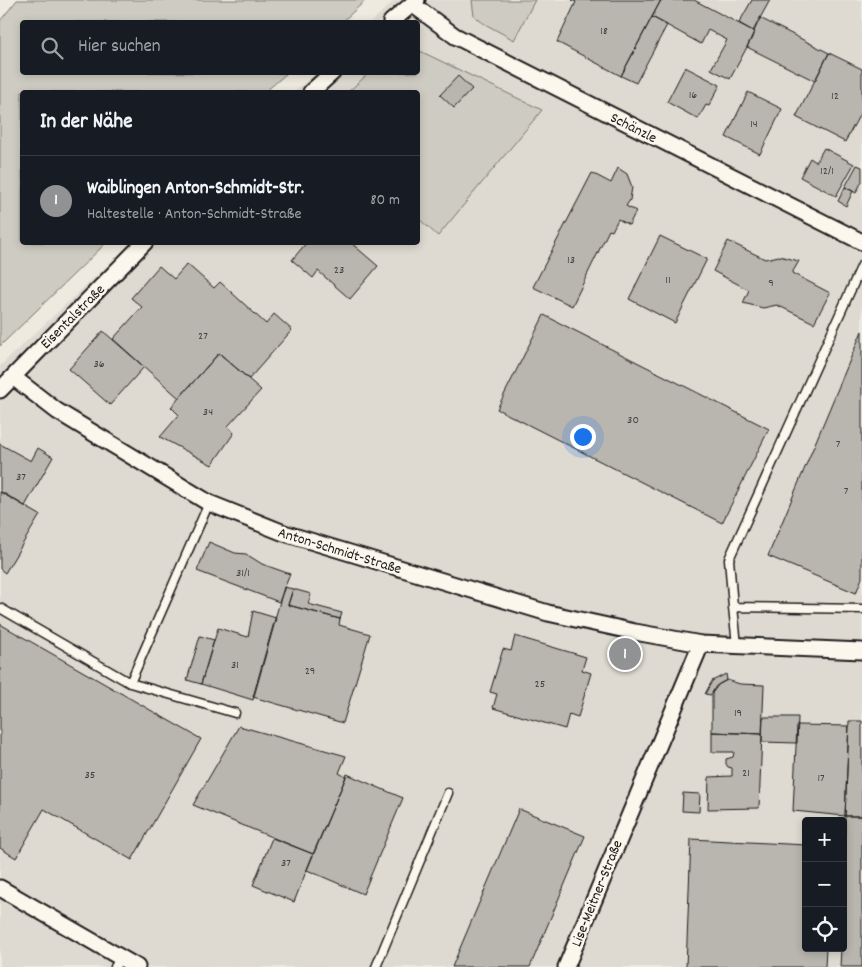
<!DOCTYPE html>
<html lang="de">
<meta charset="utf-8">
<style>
body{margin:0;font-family:Dekko,sans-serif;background:#242831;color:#f1f3f6}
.controls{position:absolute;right:15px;bottom:15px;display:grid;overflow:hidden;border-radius:5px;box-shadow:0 2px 8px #0003}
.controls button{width:45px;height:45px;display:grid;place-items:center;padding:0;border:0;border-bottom:1px solid #363941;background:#171b24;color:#f1f3f6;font:25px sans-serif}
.you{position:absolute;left:582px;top:436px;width:18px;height:18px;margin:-12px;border:4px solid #fff;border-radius:50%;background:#1a73e8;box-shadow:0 0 0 8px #1a73e833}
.badge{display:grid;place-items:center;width:32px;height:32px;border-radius:50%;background:#919294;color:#fff;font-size:16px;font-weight:700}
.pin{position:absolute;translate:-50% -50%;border:2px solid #fff;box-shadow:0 1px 5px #0006}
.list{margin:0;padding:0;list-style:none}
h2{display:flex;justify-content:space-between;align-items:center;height:65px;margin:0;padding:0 20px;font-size:21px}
h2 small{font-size:16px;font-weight:400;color:#9ea1a6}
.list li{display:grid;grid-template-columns:32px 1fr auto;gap:15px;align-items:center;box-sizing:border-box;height:90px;padding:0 20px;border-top:1px solid #363941}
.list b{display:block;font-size:19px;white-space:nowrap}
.list p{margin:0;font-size:16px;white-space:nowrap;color:#9ea1a6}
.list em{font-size:16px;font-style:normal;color:#9ea1a6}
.icon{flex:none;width:28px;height:28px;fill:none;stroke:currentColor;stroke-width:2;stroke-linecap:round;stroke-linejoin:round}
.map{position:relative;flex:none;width:862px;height:967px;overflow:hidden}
.search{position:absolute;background:#171b24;box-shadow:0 2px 8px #0003;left:20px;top:20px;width:400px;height:55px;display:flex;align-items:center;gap:12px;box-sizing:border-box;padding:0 18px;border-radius:5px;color:#9ea1a6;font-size:19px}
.panel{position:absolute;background:#171b24;box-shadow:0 2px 8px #0003;left:20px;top:90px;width:400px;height:155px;border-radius:5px}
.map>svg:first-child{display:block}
</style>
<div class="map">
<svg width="862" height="967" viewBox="0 0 862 967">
<rect width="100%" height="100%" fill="#eeeadf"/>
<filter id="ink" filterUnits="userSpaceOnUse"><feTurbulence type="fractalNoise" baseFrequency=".02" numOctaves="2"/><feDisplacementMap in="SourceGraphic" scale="10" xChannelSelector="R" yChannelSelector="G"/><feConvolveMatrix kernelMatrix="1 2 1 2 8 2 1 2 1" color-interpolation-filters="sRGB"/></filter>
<g filter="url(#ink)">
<path fill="#dedad1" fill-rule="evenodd" d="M395,0H862V967H0V366L131,243L418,242V92H294L316,73L418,72V22H371ZM806,821H843V948H806Z"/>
<path fill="#ceccc2" stroke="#75746f" d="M17,0H366L342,22H22V72L287,73L265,92H22V242L106,243L0,346V21Z
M472,0H535L514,40L483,23L474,16Z
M418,50L542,110L438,236L418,218V92H348L369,73L418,72Z"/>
<path fill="#b9b6af" stroke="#1c1c1c" d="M572,0H661L621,76L557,42L576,2Z
M661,0H694L755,32L730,79L711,69L727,40L708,30L701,44L652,17Z
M752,0H770L753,31L739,23Z
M652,17L667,25L636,83L621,76Z
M760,18L829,53L815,81L747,47Z
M829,53L862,69V110L845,142L796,117Z
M685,67L720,85L709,106L706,105L698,119L667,102Z
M458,76L472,89L454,108L440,95Z
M748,92L782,109L760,154L726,137Z
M824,148L854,164L836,196L800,177L810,158L816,162Z
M857,165L862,167V181L856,193L845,187Z
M618,168L627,174L632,187L630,200L626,206L636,211L629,225L618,219L612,231L609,230L572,306L533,287L592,173L611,183Z
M845,187L853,191L846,206L838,201Z
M660,236L707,259L675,323L629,299Z
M728,241L765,259L779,256L799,261L792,273L830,293L814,323L777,305L763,308L743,303L749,290L713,271Z
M307,242H350L378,266L350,299L318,271L313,278L292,260Z
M187,264L214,288L220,282L266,324L274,314L292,330L249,379L219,353L179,398L113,339L142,307L131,298L159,266L174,279Z
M544,315L769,429L722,523L497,409Z
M103,331L144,367L110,405L69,369Z
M862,331V578L856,593L768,556Z
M219,353L261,390L228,426L234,433L212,465L160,437L179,415L171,407Z
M0,444L31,461L38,448L53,457L25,506L0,491Z
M0,492L40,515L5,573L0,569Z
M209,542L235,553L246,554L262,564L290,574L279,602L197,571Z
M284,587L293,589L288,605L340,619L339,625L370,634L343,723L253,697Z
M293,589L311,594L308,604L342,613L340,619L288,605Z
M253,611L276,618L253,700L201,684L218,628L248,637Z
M0,624L201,739L132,860L44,809L16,858L0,848Z
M200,636L214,640L201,684L187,680Z
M515,636L586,657L582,670L591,673L578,717L569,714L565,729L493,708L497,694L490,692L503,649L511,651Z
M726,674L727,680L716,686L711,695L705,694L712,681Z
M727,680L740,684L764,685L762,734L712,732V693L719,684Z
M763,717H798L797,743L762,742Z
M849,721H862V816H845Z
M797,725L849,726L845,816L793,811Z
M239,726L346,756L339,773L346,777L313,854L193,805Z
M712,732L762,734L759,808L708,809L709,777L732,776V768L728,767L726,764V759L733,757L734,752H712Z
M347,774L403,798L363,894L307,870Z
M683,793L700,794L699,812L682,811Z
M519,809L585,836L530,967H452Z
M845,816H862V967H840L841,948H843Z
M272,838L313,854L294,902L253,885Z
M691,839L806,845V948H826L825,967H686Z"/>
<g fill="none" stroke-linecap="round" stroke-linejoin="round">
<defs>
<path id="lane" d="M733,607L729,559L862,265
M0,608L130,683L235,713
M737,645L733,607L862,609
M130,683L209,503
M115,967L120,958
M376,967L448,793"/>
<path id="street" d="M412,4L455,36L862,242
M391,22L417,0
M311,92L333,72
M13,377L57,411L209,503L284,533L548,613L635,632L701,644L862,651
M0,390L145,242
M0,888L137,967
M566,967L701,644"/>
</defs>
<use href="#lane" stroke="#1c1c1c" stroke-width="11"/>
<use href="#street" stroke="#1c1c1c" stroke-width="19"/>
<use href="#lane" stroke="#fbf7ec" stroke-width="8"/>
<use href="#street" stroke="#fbf7ec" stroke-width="15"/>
</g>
</g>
<g text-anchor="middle" stroke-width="5" stroke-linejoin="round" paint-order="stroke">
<g font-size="12" fill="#434241">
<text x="604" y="34">18</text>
<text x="693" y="98">16</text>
<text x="835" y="99">12</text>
<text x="754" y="127">14</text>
<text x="827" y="174">12/1</text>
<text x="571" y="263">13</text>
<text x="339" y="273">23</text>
<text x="668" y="283">11</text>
<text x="771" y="286">9</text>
<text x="203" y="339">27</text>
<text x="99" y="367">36</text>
<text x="208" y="415">34</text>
<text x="633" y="423">30</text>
<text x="838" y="447">7</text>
<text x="21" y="480">37</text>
<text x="846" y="494">7</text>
<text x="243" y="576">31/1</text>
<text x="235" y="668">31</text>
<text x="310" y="674">29</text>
<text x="540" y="687">25</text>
<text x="738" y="716">19</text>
<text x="746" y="776">21</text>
<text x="90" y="778">35</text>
<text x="821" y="781">17</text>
<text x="286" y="866">37</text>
</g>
<g font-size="15" fill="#1c1c1c" stroke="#fbf7ec">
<text transform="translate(634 127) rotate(27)" y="5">Schänzle</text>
<text transform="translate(72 316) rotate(-45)" y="5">Eisentalstraße</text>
<text transform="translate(340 550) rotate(17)" y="5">Anton-Schmidt-Straße</text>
<text transform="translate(596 893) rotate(-68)" y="5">Lise-Meitner-Straße</text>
</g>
</g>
</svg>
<div class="controls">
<button>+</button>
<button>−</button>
<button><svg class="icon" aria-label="locate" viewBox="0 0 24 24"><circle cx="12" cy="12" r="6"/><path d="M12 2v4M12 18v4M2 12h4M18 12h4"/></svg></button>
</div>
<div class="you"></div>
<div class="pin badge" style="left:625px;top:654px">1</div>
<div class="search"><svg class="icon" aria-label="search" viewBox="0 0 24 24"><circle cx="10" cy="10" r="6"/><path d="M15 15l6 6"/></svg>Hier suchen</div>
<section class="panel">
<h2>In der Nähe<small></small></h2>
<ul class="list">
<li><span class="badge">1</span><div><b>Waiblingen Anton-Schmidt-Str.</b><p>Haltestelle · Anton-Schmidt-Straße</p></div><em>80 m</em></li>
</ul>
</section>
</div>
